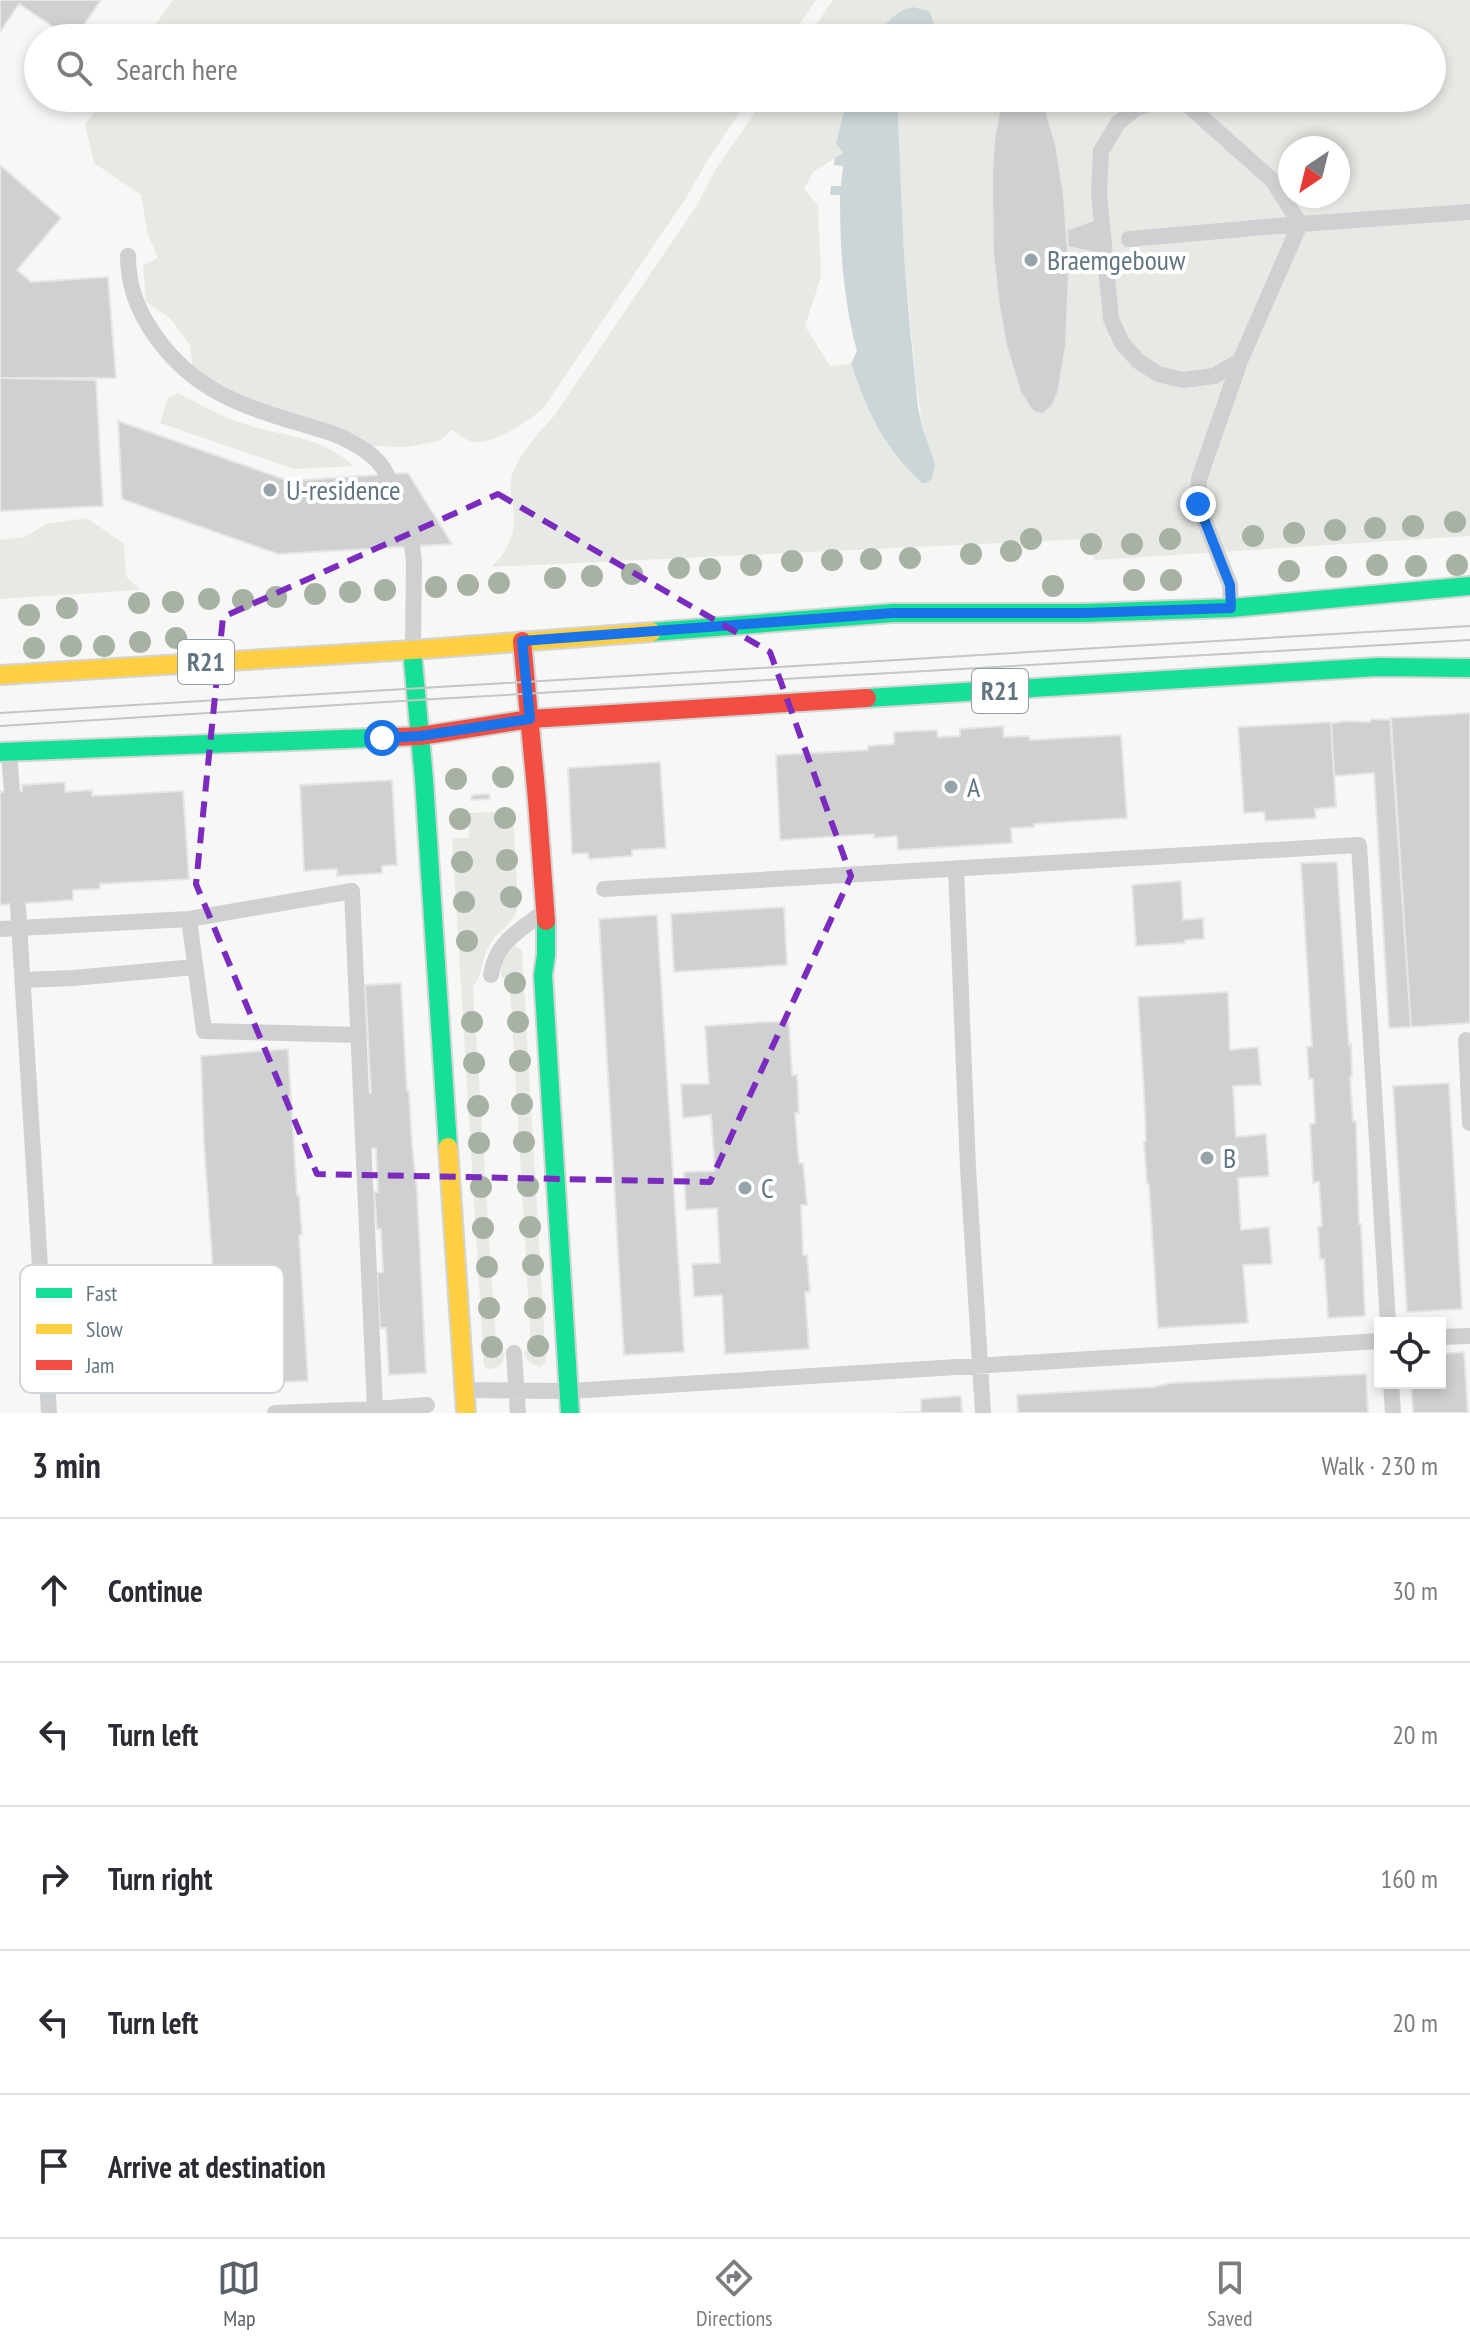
<!DOCTYPE html>
<meta charset="utf-8">
<style>
body{margin:0;font-family:"PT Sans Narrow",sans-serif;background:#f7f7f7;color:#2b2b33}
.controls{position:absolute;right:24px;bottom:24px;display:grid;overflow:hidden;border-radius:0px;box-shadow:0 4px 12px #0003}
.controls button{width:72px;height:72px;display:grid;place-items:center;padding:0;border:0;border-bottom:2px solid #e1e1e2;background:#fff;color:#2b2b33;font:40px sans-serif}
.compass{position:absolute;left:1278px;top:136px;width:72px;height:72px;border-radius:50%;background:#fff;box-shadow:0 4px 12px #0003;rotate:215deg}
.stop{position:absolute;width:24px;height:24px;margin:-18px;border:6px solid #1a73e8;border-radius:50%;background:#fff}
.stop.end{background:#1a73e8;border-color:#fff;box-shadow:0 2px 8px #0008}
.list{margin:0;padding:0;list-style:none}
h2{display:flex;justify-content:space-between;align-items:center;height:104px;margin:0;padding:0 32px;font-size:34px}
h2 small{font-size:26px;font-weight:400;color:#7c7c81}
.list li{display:grid;grid-template-columns:52px 1fr auto;gap:24px;align-items:center;box-sizing:border-box;height:144px;padding:0 32px;border-top:2px solid #e1e1e2}
.list b{display:block;font-size:30px;white-space:nowrap}
.list em{font-size:26px;font-style:normal;color:#7c7c81}
.icon{flex:none;width:44px;height:44px;fill:none;stroke:currentColor;stroke-width:2;stroke-linecap:round;stroke-linejoin:round}
.map{position:relative;flex:none;width:1470px;height:1413px;overflow:hidden}
.search{position:absolute;background:#fff;box-shadow:0 4px 12px #0003;left:24px;right:24px;top:24px;height:88px;display:flex;align-items:center;gap:20px;box-sizing:border-box;padding:0 28px;border-radius:44px;color:#7c7c81;font-size:30px}
.sheet{height:824px;background:#fff}
nav{display:flex;justify-content:space-around;align-items:center;box-sizing:border-box;height:112px;border-top:2px solid #e1e1e2;background:#fff;font-size:22px;color:#7c7c81}
nav a{display:grid;justify-items:center;gap:4px}
nav .on{color:#5b6169}
.map>svg:first-child{display:block}
</style>
<div class="map">
<svg width="1470" height="1413" viewBox="0 0 1470 1413">
<rect width="100%" height="100%" fill="#f7f7f6"/>
<path fill="#e7eae4" fill-rule="evenodd" d="M173,0H816L790,38H146Z
M833,0H1470V536L1095,560L1087,539L491,567C505,555 515,536 514,517C514,505 509,492 511,479C514,460 541,430 554,416L697,205L716,169L765,98H847L836,142L843,153L813,172L804,189L818,205L821,277L805,326L830,366L851,364C869,415 882,445 922,483L935,463L923,430L916,383L904,254L897,98H1432V38H917L932,27L890,19L876,38H807ZM1290,148H1338V196H1290Z
M104,98H749L706,163L686,198L544,407C530,421 496,443 475,442C467,442 459,434 452,430L439,441L407,447L370,446L238,396L193,369L190,345L170,318L146,302L143,265L158,258L148,235L141,195L94,163L85,125Z
M178,393C199,404 220,416 242,423C285,438 317,434 354,466L294,469L160,423L168,398Z
M87,518L124,544L126,576L140,590L0,599V540L25,537L46,524Z
M513,811L518,905C515,925 493,932 486,952C480,968 484,972 473,987L496,1345L505,1354C504,1363 499,1368 489,1369L484,1366L452,838H469V813Z
M514,945L522,951L546,1362L540,1367L530,1363L523,1353L531,1347L510,985L501,975L502,962Z"/>
<path fill="#ccd6d8" d="M912,7L929,11L934,23C917,44 900,38 876,38C885,23 895,12 912,7Z
M847,98H897L904,254L909,317L918,408L923,430L935,463L932,479L926,483H922C882,445 869,415 851,364L857,351C843,299 840,249 840,195H830L831,186H841L843,166L834,165L835,158L843,153L836,143Z"/>
<path fill="#cfd1d1" stroke="#e6e6e6" stroke-width="2" d="M0,0H101L75,38H49L55,28L19,4L0,32Z
M38,54V77L27,69Z
M1002,98H1042L1056,145L1064,196L1069,269L1066,345L1058,393L1052,406L1043,414L1036,413L1031,409L1020,391L1006,345L999,305L993,252L992,177L994,140Z
M0,165L61,218L17,270L31,282L108,277L116,378H0Z
M1099,218L1100,254L1068,247L1067,230Z
M0,378L96,380L103,506L0,511Z
M118,421L289,481L408,473L452,544L278,554L122,499Z
M1470,713V1023L1411,1027L1390,718Z
M1371,719L1391,720L1411,1027L1389,1028L1374,773L1334,776L1331,724L1344,721L1370,722Z
M1331,722L1336,807L1315,809L1316,818L1265,821L1264,812L1244,813L1238,727Z
M1003,726L1004,737L1029,736L1030,740L1121,735L1127,818L1034,824V827L1011,828L1012,843L898,850L897,836L874,838V834L780,840L776,755L868,750V746L894,744V732L937,730L938,737L960,736V729Z
M660,762L666,848L632,850V856L589,859L588,853L572,854L568,768Z
M392,780L397,865L382,866V873L337,876V869L304,871L300,785Z
M65,782V792L92,790V796L183,791L189,879L100,884V889L73,890V900L0,905V790V792L22,791V785Z
M489,794L490,799L471,800L472,795Z
M1337,862L1349,1045L1351,1044L1352,1077H1350L1353,1121H1356L1359,1224H1361L1365,1316L1328,1318L1324,1259H1320L1318,1227L1322,1226L1319,1182L1313,1183L1310,1124L1315,1123L1313,1079H1309L1307,1047L1312,1046L1301,863Z
M1181,881L1183,920L1203,918L1204,939L1185,940V943L1136,946L1132,885Z
M784,907L787,965L674,972L671,914Z
M657,915L684,1352L624,1355L599,919Z
M401,983L407,1091H409L412,1145L417,1190L426,1373L389,1375L386,1328H380V1325L377,1273L383,1272L381,1229H377L374,1192H378L376,1148H368L366,1093H371L365,985Z
M1228,992L1230,1050L1258,1047L1261,1085L1233,1086L1236,1137L1266,1134L1269,1176L1238,1178L1241,1230L1269,1227L1272,1264L1243,1265L1248,1323L1158,1328L1149,1184H1147L1144,1142L1146,1141L1144,1092L1138,997Z
M764,1022H789L792,1075H797L799,1113H795L799,1163H803L807,1205H801L803,1255H807L810,1292H805L809,1349L725,1354L722,1295L694,1297L692,1264L720,1263L717,1208L686,1210L684,1172L715,1171L711,1115L683,1118L681,1084H709L705,1026Z
M288,1049L297,1195H299L302,1235H299L308,1381L221,1385L204,1143L201,1056Z
M1449,1083L1462,1309L1407,1312L1393,1086Z
M1464,1352L1468,1413H1413L1411,1383H1440V1354Z
M1366,1374L1368,1413H1018L1017,1395L1154,1387L1171,1383Z
M961,1396L962,1413H895L921,1412V1399Z"/>
<g fill="none" stroke-linecap="round" stroke-linejoin="round">
<defs>
<path id="fast" d="M652,632L893,613H1085L1231,608L1470,586
M412,650L424,780L448,1147
M867,698L1378,667L1470,668
M0,752L396,737
M546,921V955L543,975L570,1413"/>
<path id="slow" d="M0,675L412,650L652,632
M448,1147L466,1413"/>
<path id="jam" d="M522,641L537,800L546,921
M396,737L420,736L530,719L867,698"/>
</defs>
<use href="#fast" stroke="#d3d5d5" stroke-width="22"/>
<use href="#slow" stroke="#d3d5d5" stroke-width="22"/>
<use href="#jam" stroke="#d3d5d5" stroke-width="22"/>
<path stroke="#ced0d1" stroke-width="16" d="M1129,239L1300,224L1273,181L1188,105L1162,100L1136,108L1118,123L1101,151L1099,193L1111,319L1122,343L1138,361L1158,374L1183,380L1214,376L1240,361
M128,256C128,287 138,312 156,337C203,403 265,411 337,435C356,444 378,455 387,475
M412,546L414,562L413,648
M1231,606L1230,585L1198,504L1199,479L1240,361L1300,224L1470,212
M9,753L12,792
M956,869L968,1168L983,1413
M604,889L1359,845L1388,1323
M18,907L49,1413
M189,919L204,1031L359,1035
M0,929L189,919L352,891L375,1409L275,1413
M491,975C496,943 517,932 541,914
M23,980L73,978L195,967
M1466,1040L1470,1123
M1440,1337L1470,1336
M514,1353L518,1413
M1391,1383L1393,1413
M467,1390L569,1391L1380,1341
M375,1409L427,1405"/>
<use href="#fast" stroke="#16e098" stroke-width="18"/>
<use href="#slow" stroke="#ffcf43" stroke-width="18"/>
<use href="#jam" stroke="#f24e42" stroke-width="18"/>
<path stroke="#c3c6c6" stroke-width="2" d="M0,713L1470,626
M0,726L417,700L1470,640"/>
</g>
<g fill="#a8b2a4">
<circle cx="1455" cy="522" r="11"/>
<circle cx="1413" cy="526" r="11"/>
<circle cx="1375" cy="528" r="11"/>
<circle cx="1335" cy="530" r="11"/>
<circle cx="1294" cy="533" r="11"/>
<circle cx="1253" cy="536" r="11"/>
<circle cx="1031" cy="539" r="11"/>
<circle cx="1170" cy="539" r="11"/>
<circle cx="1091" cy="544" r="11"/>
<circle cx="1132" cy="544" r="11"/>
<circle cx="1011" cy="551" r="11"/>
<circle cx="971" cy="554" r="11"/>
<circle cx="910" cy="558" r="11"/>
<circle cx="871" cy="559" r="11"/>
<circle cx="832" cy="560" r="11"/>
<circle cx="792" cy="561" r="11"/>
<circle cx="751" cy="565" r="11"/>
<circle cx="1377" cy="565" r="11"/>
<circle cx="1457" cy="565" r="11"/>
<circle cx="1416" cy="566" r="11"/>
<circle cx="1336" cy="567" r="11"/>
<circle cx="679" cy="568" r="11"/>
<circle cx="710" cy="569" r="11"/>
<circle cx="1289" cy="571" r="11"/>
<circle cx="632" cy="574" r="11"/>
<circle cx="592" cy="576" r="11"/>
<circle cx="555" cy="578" r="11"/>
<circle cx="1134" cy="580" r="11"/>
<circle cx="1171" cy="580" r="11"/>
<circle cx="499" cy="583" r="11"/>
<circle cx="468" cy="585" r="11"/>
<circle cx="1053" cy="586" r="11"/>
<circle cx="436" cy="587" r="11"/>
<circle cx="385" cy="590" r="11"/>
<circle cx="350" cy="592" r="11"/>
<circle cx="315" cy="594" r="11"/>
<circle cx="276" cy="597" r="11"/>
<circle cx="209" cy="599" r="11"/>
<circle cx="243" cy="600" r="11"/>
<circle cx="173" cy="602" r="11"/>
<circle cx="139" cy="603" r="11"/>
<circle cx="67" cy="608" r="11"/>
<circle cx="29" cy="615" r="11"/>
<circle cx="176" cy="638" r="11"/>
<circle cx="140" cy="642" r="11"/>
<circle cx="71" cy="646" r="11"/>
<circle cx="104" cy="646" r="11"/>
<circle cx="34" cy="648" r="11"/>
<circle cx="503" cy="777" r="11"/>
<circle cx="456" cy="779" r="11"/>
<circle cx="505" cy="818" r="11"/>
<circle cx="460" cy="819" r="11"/>
<circle cx="507" cy="860" r="11"/>
<circle cx="462" cy="862" r="11"/>
<circle cx="511" cy="897" r="11"/>
<circle cx="464" cy="902" r="11"/>
<circle cx="467" cy="941" r="11"/>
<circle cx="515" cy="983" r="11"/>
<circle cx="472" cy="1022" r="11"/>
<circle cx="518" cy="1022" r="11"/>
<circle cx="520" cy="1061" r="11"/>
<circle cx="474" cy="1063" r="11"/>
<circle cx="522" cy="1104" r="11"/>
<circle cx="478" cy="1106" r="11"/>
<circle cx="524" cy="1142" r="11"/>
<circle cx="479" cy="1143" r="11"/>
<circle cx="528" cy="1186" r="11"/>
<circle cx="481" cy="1187" r="11"/>
<circle cx="530" cy="1227" r="11"/>
<circle cx="483" cy="1228" r="11"/>
<circle cx="533" cy="1265" r="11"/>
<circle cx="487" cy="1267" r="11"/>
<circle cx="489" cy="1308" r="11"/>
<circle cx="535" cy="1308" r="11"/>
<circle cx="538" cy="1346" r="11"/>
<circle cx="492" cy="1347" r="11"/>
</g>
<g fill="none" stroke-linecap="round" stroke-linejoin="round">
<path stroke="#1a73e8" stroke-width="10" d="M382,738L420,736L530,719L522,641L893,613H1085L1231,608L1230,585L1198,504"/>
</g>
<path fill="none" stroke="#7b2cbf" stroke-width="6" stroke-dasharray="16 10" stroke-linejoin="round" d="M498,494L770,652L851,876L710,1182L317,1174L196,884L223,617Z"/>
<g fill="#96a3aa" stroke="#fff" stroke-width="3">
<circle cx="1031" cy="260" r="8"/>
<circle cx="270" cy="490" r="8"/>
<circle cx="951" cy="787" r="8"/>
<circle cx="1207" cy="1158" r="8"/>
<circle cx="745" cy="1188" r="8"/>
</g>
<g text-anchor="middle" stroke-width="8" stroke-linejoin="round" paint-order="stroke">
<g fill="#fff" stroke="#909fa7" stroke-width="2">
<rect x="178" y="640" width="56" height="44" rx="6"/>
<rect x="972" y="669" width="56" height="44" rx="6"/>
</g>
<g font-size="26" font-weight="bold" fill="#617681">
<text x="206" y="671">R21</text>
<text x="1000" y="700">R21</text>
</g>
<g font-size="28" fill="#617681" stroke="#fff" text-anchor="start">
<text x="1047" y="270">Braemgebouw</text>
<text x="286" y="500">U-residence</text>
<text x="967" y="797">A</text>
<text x="1223" y="1168">B</text>
<text x="761" y="1198">C</text>
</g>
</g>
<rect x="20" y="1265" width="264" height="128" rx="12" fill="#fff" stroke="#d0d6d9" stroke-width="2"/>
<rect x="36" y="1288" width="36" height="10" fill="#16e098"/>
<rect x="36" y="1324" width="36" height="10" fill="#ffcf43"/>
<rect x="36" y="1360" width="36" height="10" fill="#f24e42"/>
<g font-size="22" fill="#617681">
<text x="86" y="1301">Fast</text>
<text x="86" y="1337">Slow</text>
<text x="86" y="1373">Jam</text>
</g>
</svg>
<div class="controls">
<button><svg class="icon" aria-label="locate" viewBox="0 0 24 24"><circle cx="12" cy="12" r="6"/><path d="M12 2v4M12 18v4M2 12h4M18 12h4"/></svg></button>
</div>
<svg class="compass" viewBox="-18 -18 36 36"><path d="M0-13l5 13h-10z" fill="#e53935"/><path d="M0 13l5-13h-10z" fill="#7c7c81"/></svg>
<div class="stop" style="left:382px;top:738px"></div>
<div class="stop end" style="left:1198px;top:504px"></div>
<div class="search"><svg class="icon" aria-label="search" viewBox="0 0 24 24"><circle cx="10" cy="10" r="6"/><path d="M15 15l6 6"/></svg>Search here</div>
</div>
<section class="sheet">
<h2>3 min<small>Walk · 230 m</small></h2>
<ul class="list">
<li><svg class="icon" aria-label="ahead" viewBox="0 0 24 24"><path d="M12 20V5M6 11l6-6 6 6"/></svg><div><b>Continue</b></div><em>30 m</em></li>
<li><svg class="icon" aria-label="left" viewBox="0 0 24 24"><path d="M17 20v-9H6M10 6l-5 5 5 5"/></svg><div><b>Turn left</b></div><em>20 m</em></li>
<li><svg class="icon" aria-label="right" viewBox="0 0 24 24"><path d="M7 20v-9h11M14 6l5 5-5 5"/></svg><div><b>Turn right</b></div><em>160 m</em></li>
<li><svg class="icon" aria-label="left" viewBox="0 0 24 24"><path d="M17 20v-9H6M10 6l-5 5 5 5"/></svg><div><b>Turn left</b></div><em>20 m</em></li>
<li><svg class="icon" aria-label="arrive" viewBox="0 0 24 24"><path d="M6 21V4h12l-3 4 3 4H6"/></svg><div><b>Arrive at destination</b></div></li>
</ul>
</section>
<nav>
<a class="on"><svg class="icon" aria-label="map" viewBox="0 0 24 24"><path d="M3 6l6-2 6 2 6-2v14l-6 2-6-2-6 2zM9 4v14M15 6v14"/></svg>Map</a>
<a><svg class="icon" aria-label="directions" viewBox="0 0 24 24"><path d="M12 3l9 9-9 9-9-9zM9 14v-3h6M13 9l2 2-2 2"/></svg>Directions</a>
<a><svg class="icon" aria-label="saved" viewBox="0 0 24 24"><path d="M7 4h10v16l-5-4-5 4z"/></svg>Saved</a>
</nav>
